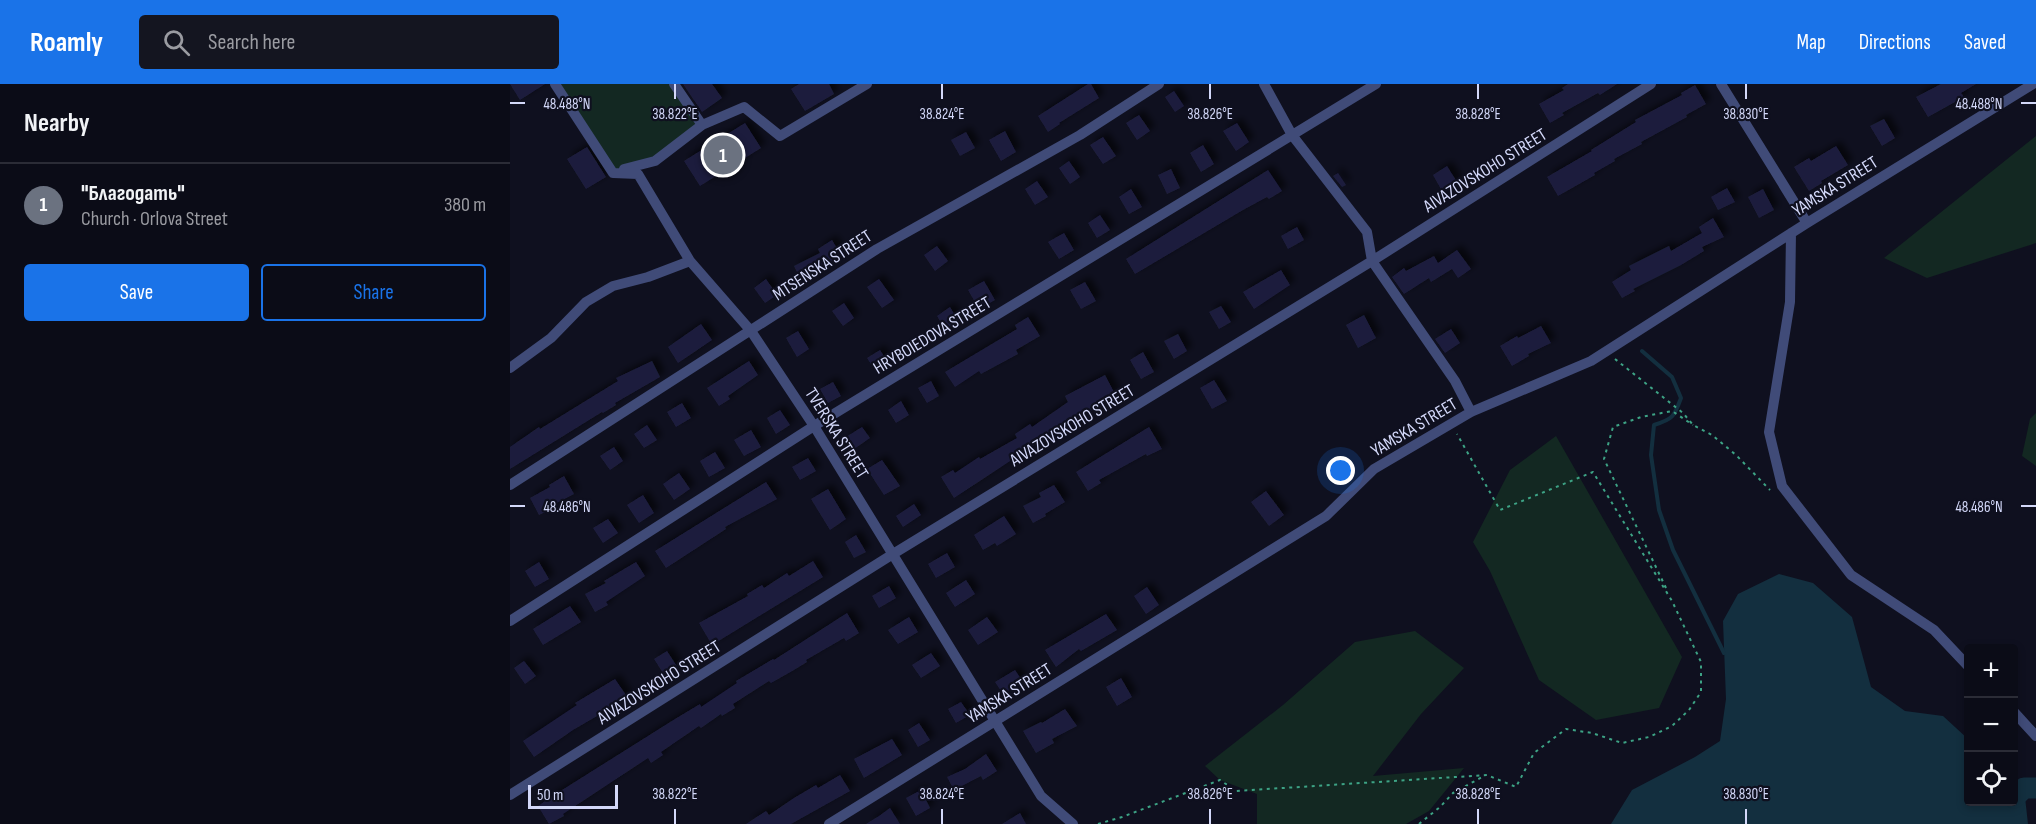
<!DOCTYPE html>
<meta charset="utf-8">
<style>
body{margin:0;font-family:"Sofia Sans Condensed",sans-serif;background:#141520;color:#f1f3f6}
.controls{position:absolute;right:18px;bottom:18px;display:grid;overflow:hidden;border-radius:6px;box-shadow:0 3px 9px #0003}
.controls button{width:54px;height:54px;display:grid;place-items:center;padding:0;border:0;border-bottom:2px solid #2b2c36;background:#0b0c17;color:#f1f3f6;font:30px sans-serif}
.scale{position:absolute;left:18px;bottom:15px;width:90px;box-sizing:border-box;padding-left:6px;border:3px solid #d3d8f9;border-top:0;font-size:16px;line-height:21px;white-space:nowrap;color:#d3d8f9;-webkit-text-stroke:4px #0f101f;paint-order:stroke}
.you{position:absolute;left:831px;top:387px;width:21px;height:21px;margin:-15px;border:4px solid #fff;border-radius:50%;background:#1a73e8;box-shadow:0 0 0 9px #1a73e833}
.badge{display:grid;place-items:center;width:39px;height:39px;border-radius:50%;background:#1a73e8;color:#fff;font-size:20px;font-weight:700}
.pin{position:absolute;translate:-50% -50%;border:3px solid #fff;box-shadow:0 2px 6px #0006}
.list{margin:0;padding:0;list-style:none}
h2{display:flex;justify-content:space-between;align-items:center;height:78px;margin:0;padding:0 24px;font-size:26px}
h2 small{font-size:20px;font-weight:400;color:#9a9ba1}
.list li{display:grid;grid-template-columns:39px 1fr auto;gap:18px;align-items:center;box-sizing:border-box;height:84px;padding:0 24px;border-top:2px solid #2b2c36}
.list b{display:block;font-size:22px;white-space:nowrap}
.list p{margin:0;font-size:20px;white-space:nowrap;color:#9a9ba1}
.list em{font-size:20px;font-style:normal;color:#9a9ba1}
.actions{display:flex;gap:12px;padding:18px 24px}
.actions a{flex:1;padding:14px 0;border:2px solid #1a73e8;border-radius:6px;text-align:center;font-size:21px;color:#1a73e8}
.actions .main{background:#1a73e8;color:#fff}
.icon{flex:none;width:33px;height:33px;fill:none;stroke:currentColor;stroke-width:2;stroke-linecap:round;stroke-linejoin:round}
.map{position:relative;flex:none;width:1526px;height:740px;overflow:hidden}
header{display:flex;align-items:center;gap:36px;box-sizing:border-box;height:84px;padding:0 30px;background:#1a73e8;color:#fff}
header strong{font-size:28px}
nav{display:flex;gap:33px;margin-inline-start:auto;font-size:21px}
.search{width:420px;height:54px;background:#141520;display:flex;align-items:center;gap:15px;box-sizing:border-box;padding:0 21px;border-radius:6px;color:#9a9ba1;font-size:22px}
main{display:flex}
aside{flex:1;background:#0b0c17}
.map>svg:first-child{display:block}
</style>
<header>
<strong>Roamly</strong>
<div class="search"><svg class="icon" aria-label="search" viewBox="0 0 24 24"><circle cx="10" cy="10" r="6"/><path d="M15 15l6 6"/></svg>Search here</div>
<nav><a>Map</a><a>Directions</a><a>Saved</a></nav>
</header>
<main>
<aside>
<h2>Nearby<small></small></h2>
<ul class="list">
<li><span class="badge" style="background:#6b7280">1</span><div><b>&quot;Благодать&quot;</b><p>Church · Orlova Street</p></div><em>380 m</em></li>
</ul>
<div class="actions"><a class="main">Save</a><a>Share</a></div>
</aside>
<div class="map">
<svg width="1526" height="740" viewBox="0 0 1526 740">
<defs>
<filter id="shadow"><feDropShadow dx="5" dy="-5" stdDeviation="3" flood-color="#0009"/></filter>
</defs>
<rect width="100%" height="100%" fill="#0f101f"/>
<path fill="#132822" d="M45,0H164L192,41L145,77L103,89Z
M1526,52V159L1417,194L1374,174Z
M1526,329V382L1512,372L1520,335Z
M1046,352L1172,573L1149,624L1086,636L1029,596L980,487L963,458L1000,386Z
M905,547L954,584L911,630L863,692L954,684L919,727L896,740H747V710L710,696L695,682L773,621L845,558Z"/>
<path fill="#132f3f" d="M1269,490L1303,499L1342,533L1361,603L1395,627L1433,632L1458,655V718H1504V689L1514,704L1518,740H1101L1122,706L1185,673L1210,657L1216,615L1213,537L1228,510Z"/>
<g fill="none" stroke-linecap="round" stroke-linejoin="round">
<path stroke="#132f3f" stroke-width="4" d="M1132,267L1162,293L1171,314C1164,333 1163,335 1144,341L1141,371L1149,426L1163,466L1214,569"/>
<path stroke="#132f3f" stroke-width="21" d="M1504,714L1514,704H1526"/>
</g>
<path fill="#1e1f3d" filter="url(#shadow)" d="M0,0H35L10,16Z
M173,0H202L212,14L192,28Z
M289,0H319L324,10L295,27L281,5Z
M578,0H581L589,14L549,39L550,40L538,48L528,32Z
M1058,0H1107L1090,11L1088,9L1052,29L1054,31L1040,39L1029,20L1054,6L1052,4Z
M1431,0H1466L1451,9L1454,13L1418,33L1406,13Z
M1185,1L1196,20L1176,31L1177,33L1131,58L1132,60L1104,75L1105,77L1084,89L1085,91L1048,112L1037,93L1082,67L1081,66L1126,38L1125,36L1172,11L1171,9Z
M664,7L674,22L665,28L655,13Z
M629,31L640,47L627,56L616,39Z
M1374,35L1385,54L1372,62L1360,42Z
M235,39L251,64L190,102L174,77Z
M727,39L739,58L726,67L713,47Z
M495,47L506,68L491,77L479,56Z
M456,48L465,64L450,72L441,56Z
M593,53L606,72L593,80L580,61Z
M693,61L704,80L691,88L680,69Z
M1326,62L1338,81L1311,97L1312,99L1299,107L1284,83L1299,74L1301,77Z
M77,63L96,93L76,105L57,75Z
M559,77L570,93L560,100L549,84Z
M937,82L947,98L932,107L923,91Z
M661,85L670,104L657,110L648,91Z
M758,86L772,107L759,115L757,113L733,126L625,190L616,175Z
M828,89L836,101L832,103L823,92Z
M527,97L538,113L525,121L515,105Z
M1217,104L1225,118L1208,126L1201,113Z
M621,105L632,123L619,130L609,113Z
M1253,105L1264,126L1249,134L1238,113Z
M590,131L600,146L587,154L578,139Z
M1203,134L1214,153L1192,163L1194,167L1171,181L1123,205L1125,207L1112,214L1102,198L1121,186L1119,182L1159,162L1161,167L1192,149L1189,143Z
M787,143L794,156L778,165L771,152Z
M554,149L564,166L549,175L538,158Z
M322,156L332,173L291,196L284,182L310,169L308,165Z
M427,162L438,177L425,187L414,171Z
M947,166L961,185L948,194L942,185L921,198L919,194L894,210L882,193L894,184L896,187L924,172L928,179Z
M771,186L780,201L744,225L733,208Z
M256,195L267,211L255,219L244,204Z
M369,195L384,216L372,224L357,203Z
M474,197L485,216L469,225L458,206Z
M575,198L586,217L571,225L560,206Z
M334,219L344,234L333,242L322,227Z
M711,222L721,238L709,245L699,228Z
M440,223L449,238L436,247L427,232Z
M854,231L866,254L848,264L836,241Z
M518,233L530,252L506,266L508,270L471,290L469,287L445,303L435,288L507,245L505,241Z
M191,240L202,256L168,279L158,263Z
M1031,242L1041,259L1018,270L1019,272L1002,282L990,262L1007,252L1008,254Z
M941,245L950,259L935,269L925,255Z
M288,247L299,265L287,273L276,254Z
M668,250L677,267L664,275L654,257Z
M370,266L379,280L366,288L357,274Z
M633,268L644,288L631,295L620,276Z
M142,277L150,293L105,319L106,321L93,329L92,328L0,385V363L29,343L30,345L108,297L106,294Z
M239,277L248,291L218,312L220,315L209,322L197,304Z
M595,291L605,310L580,323L582,327L543,351L541,350L444,414L431,393L443,386L445,389L469,373L470,375L507,354L505,350L520,340L522,343L558,318L555,312Z
M704,296L717,317L702,325L690,304Z
M421,297L429,312L417,319L408,304Z
M323,298L331,312L318,319L310,305Z
M391,317L399,331L386,339L378,326Z
M172,319L181,334L166,343L157,328Z
M270,326L280,341L266,350L257,334Z
M137,341L147,356L134,364L124,350Z
M352,343L360,354L344,365L336,353Z
M639,343L652,365L637,372L636,370L589,396L591,399L578,407L566,388Z
M241,346L251,363L234,372L224,356Z
M104,363L113,377L100,386L90,372Z
M205,368L215,384L199,393L190,377Z
M298,374L306,387L290,396L282,383Z
M372,376L390,402L374,411L357,385Z
M169,389L180,405L164,416L153,400Z
M54,392L64,410L41,422L42,425L29,431L20,414L40,403L39,401Z
M256,398L267,415L215,443L216,445L156,484L145,467Z
M544,401L555,418L535,430L536,432L523,439L513,422L531,413L529,409Z
M318,405L336,435L320,446L301,415Z
M756,407L774,431L759,442L741,418Z
M133,411L144,429L129,439L117,421Z
M404,420L411,431L393,443L386,432Z
M494,432L506,450L487,462L485,459L473,466L464,451Z
M98,435L108,449L93,459L83,444Z
M346,451L356,468L344,474L335,458Z
M437,469L445,483L426,494L418,480Z
M303,477L313,493L202,561L189,539L238,512L237,510L252,501L254,504L277,489L279,492Z
M29,478L39,495L25,503L15,487Z
M126,478L135,492L96,518L98,521L85,528L75,510L96,499L94,497Z
M456,496L465,510L445,523L436,509Z
M379,502L386,514L369,524L362,512Z
M637,503L649,521L636,530L624,512Z
M60,522L71,538L33,561L23,545Z
M337,529L349,549L336,557L334,554L296,576L297,578L284,586L261,599L259,597L223,620L225,624L212,632L211,630L191,644L189,642L151,668L153,671L141,679L138,674L53,730L54,732L39,740L28,722L41,713L165,635L190,620L191,623L227,599L226,597L263,575L264,576Z
M596,530L607,546L571,567L569,565L546,583L535,566Z
M399,533L408,548L388,560L378,546Z
M477,533L488,548L468,561L458,546Z
M157,567L168,584L155,592L144,575Z
M421,569L430,582L411,594L402,581Z
M14,577L26,592L15,600L4,584Z
M505,586L513,598L493,610L485,598Z
M611,594L622,613L607,622L596,603Z
M105,595L118,614L63,646L24,673L13,657L67,621L65,619Z
M451,618L460,631L446,639L438,625Z
M555,625L567,642L542,655L544,659L526,669L513,647L531,638L532,639Z
M409,639L420,656L408,663L398,646Z
M382,655L392,671L354,694L344,675Z
M476,670L487,687L473,696L471,692L444,706L437,693L455,685Z
M330,691L340,707L281,740H236L256,727L259,731L284,714L306,701L308,704Z
M411,706L420,724L406,732L396,714Z
M380,724L390,740H356L369,732Z
M510,729L516,740H492Z"/>
<g fill="none" stroke-linecap="round" stroke-linejoin="round">
<path stroke="#3da385" stroke-width="2" stroke-dasharray="3 4.5" stroke-linecap="butt" d="M1105,275L1173,329L1183,341L1202,351L1226,371L1260,406
M1156,504L1094,375L1103,343L1131,333L1162,327L1183,341
M588,740L612,733L710,696L726,707L977,691L1006,703L1024,669L1056,645L1082,649L1112,659L1139,653L1162,642L1179,626L1191,608V578L1162,517L1083,388L990,426L947,350
M909,740L930,723L943,709L974,692"/>
<path stroke="#404b78" stroke-width="10" d="M45,0L103,89L128,90L180,177L241,247L304,342L531,712L563,740
M164,0L192,41
M754,0L782,51L857,148L862,177L945,297L961,328
M1211,0L1297,139
M114,85L145,77L192,41L234,23L270,52L357,0
M1281,149L1280,218L1259,348L1272,402L1341,491L1424,546L1458,582
M0,284L41,254L76,218L103,202L138,193L180,177
M0,401L367,165L570,51L649,0
M0,537L304,342L866,0
M1504,628L1526,652
M0,711L383,470L862,177L1141,0
M319,740L816,432L864,385L961,328L1081,277L1297,139L1523,0"/>
</g>
<path fill="none" stroke="#d3d8f9" stroke-width="2" d="M165,0V15M432,0V15M700,0V15M968,0V15M1236,0V15M0,19H15M1511,19H1526M0,422H15M1511,422H1526M165,725V740M432,725V740M700,725V740M968,725V740M1236,725V740"/>
<g text-anchor="middle" stroke-width="4.5" stroke-linejoin="round" paint-order="stroke">
<g font-size="18" fill="#d3d8f9" stroke="#0f101f">
<text transform="translate(975 86) rotate(-32)" y="6">AIVAZOVSKOHO STREET</text>
<text transform="translate(1325 102) rotate(-32)" y="6">YAMSKA STREET</text>
<text transform="translate(312 181) rotate(-33)" y="6">MTSENSKA STREET</text>
<text transform="translate(422 251) rotate(-31)" y="6">HRYBOIEDOVA STREET</text>
<text transform="translate(562 341) rotate(-31)" y="6">AIVAZOVSKOHO STREET</text>
<text transform="translate(904 343) rotate(-31)" y="6">YAMSKA STREET</text>
<text transform="translate(327 349) rotate(58)" y="6">TVERSKA STREET</text>
<text transform="translate(149 598) rotate(-32)" y="6">AIVAZOVSKOHO STREET</text>
<text transform="translate(499 609) rotate(-32)" y="6">YAMSKA STREET</text>
</g>
</g>
<g font-size="15" text-anchor="middle" fill="#d3d8f9" stroke="#0f101f" stroke-width="4.5" stroke-linejoin="round" paint-order="stroke">
<text x="57" y="25">48.488°N</text>
<text x="1469" y="25">48.488°N</text>
<text x="165" y="35">38.822°E</text>
<text x="432" y="35">38.824°E</text>
<text x="700" y="35">38.826°E</text>
<text x="968" y="35">38.828°E</text>
<text x="1236" y="35">38.830°E</text>
<text x="57" y="428">48.486°N</text>
<text x="1469" y="428">48.486°N</text>
<text x="165" y="715">38.822°E</text>
<text x="432" y="715">38.824°E</text>
<text x="700" y="715">38.826°E</text>
<text x="968" y="715">38.828°E</text>
<text x="1236" y="715">38.830°E</text>
</g>
</svg>
<div class="controls">
<button>+</button>
<button>−</button>
<button><svg class="icon" aria-label="locate" viewBox="0 0 24 24"><circle cx="12" cy="12" r="6"/><path d="M12 2v4M12 18v4M2 12h4M18 12h4"/></svg></button>
</div>
<div class="scale">50 m</div>
<div class="you"></div>
<div class="pin badge" style="left:213px;top:71px;background:#6b7280">1</div>
</div>
</main>
